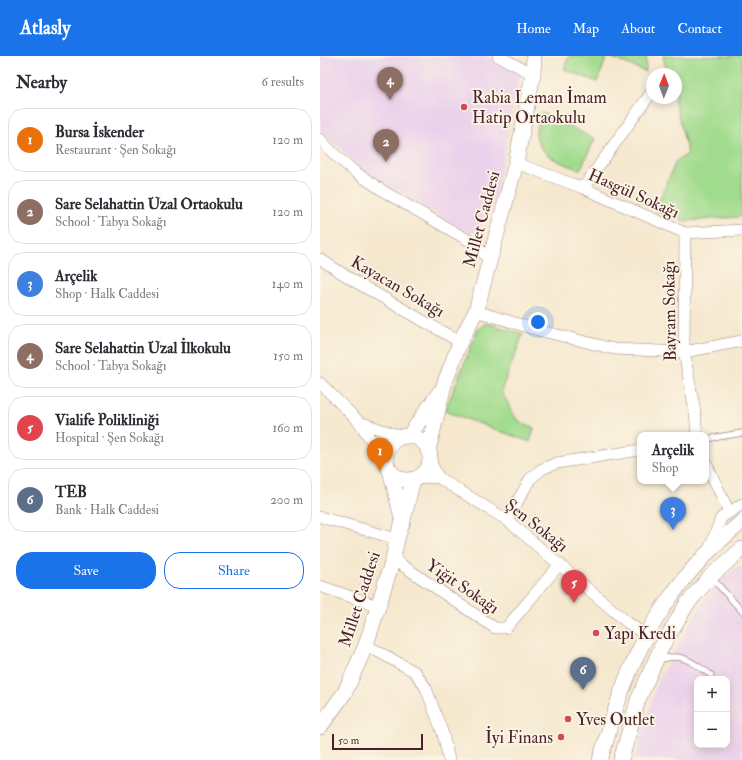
<!DOCTYPE html>
<meta charset="utf-8">
<style>
body{margin:0;font-family:"IM FELL Double Pica",serif;background:#f7f7f7;color:#2b2b33}
.controls{position:absolute;right:12px;bottom:12px;display:grid;overflow:hidden;border-radius:8px;box-shadow:0 2px 10px #0003}
.controls button{width:36px;height:36px;display:grid;place-items:center;padding:0;border:0;border-bottom:1px solid #e1e1e2;background:#fff;color:#2b2b33;font:20px sans-serif}
.compass{position:absolute;left:326px;top:12px;width:36px;height:36px;border-radius:50%;background:#fff;box-shadow:0 2px 10px #0003;rotate:1deg}
.scale{position:absolute;left:12px;bottom:10px;width:91px;box-sizing:border-box;padding-left:4px;border:2px solid #4a1f2b;border-top:0;font-size:11px;line-height:14px;white-space:nowrap;color:#4a1f2b;-webkit-text-stroke:3px #fcf5e5;paint-order:stroke}
.you{position:absolute;left:218px;top:266px;width:14px;height:14px;margin:-10px;border:3px solid #fff;border-radius:50%;background:#1a73e8;box-shadow:0 0 0 6px #1a73e833}
.badge{display:grid;place-items:center;width:26px;height:26px;border-radius:50%;background:#1a73e8;color:#fff;font-size:13px;font-weight:700}
.pin{position:absolute;translate:-50% -33px;filter:drop-shadow(0 1px 2px #0008)}
.pin::after{content:'';position:absolute;top:21px;width:14px;height:12px;background:inherit;clip-path:polygon(0 0,100% 0,50% 100%)}
.popup{position:absolute;left:317px;top:376px;width:72px;height:52px;box-sizing:border-box;display:grid;place-content:center;border-radius:8px;background:#fff;filter:drop-shadow(0 1px 3px #0005);font-size:13px;white-space:nowrap;color:#7c7c81}
.popup b{font-size:15px;color:#2b2b33}
.popup::after{content:'';position:absolute;left:50%;top:100%;margin-left:-8px;border:8px solid transparent;border-top-color:#fff}
.list{margin:0;padding:0;list-style:none}
h2{display:flex;justify-content:space-between;align-items:center;height:52px;margin:0;padding:0 16px;font-size:17px}
h2 small{font-size:13px;font-weight:400;color:#7c7c81}
.list li{display:grid;grid-template-columns:26px 1fr auto;gap:12px;align-items:center;box-sizing:border-box;height:64px;margin:0 8px 8px;padding:0 8px;border:1px solid #e1e1e2;border-radius:16px}
.list b{display:block;font-size:15px;white-space:nowrap}
.list p{margin:0;font-size:13px;white-space:nowrap;color:#7c7c81}
.list em{font-size:13px;font-style:normal;color:#7c7c81}
.actions{display:flex;gap:8px;padding:12px 16px}
.actions a{flex:1;padding:9px 0;border:1px solid #1a73e8;border-radius:16px;text-align:center;font-size:14px;color:#1a73e8}
.actions .main{background:#1a73e8;color:#fff}
.map{position:relative;flex:none;width:422px;height:704px;overflow:hidden}
header{display:flex;align-items:center;gap:24px;box-sizing:border-box;height:56px;padding:0 20px;background:#1a73e8;color:#fff}
header strong{font-size:19px}
nav{display:flex;gap:22px;margin-inline-start:auto;font-size:14px}
main{display:flex}
aside{flex:1;background:#fff}
.map>svg:first-child{display:block}
</style>
<header>
<strong>Atlasly</strong>
<nav><a>Home</a><a>Map</a><a>About</a><a>Contact</a></nav>
</header>
<main>
<aside>
<h2>Nearby<small>6 results</small></h2>
<ul class="list">
<li><span class="badge" style="background:#e8710a">1</span><div><b>Bursa İskender</b><p>Restaurant · Şen Sokağı</p></div><em>120 m</em></li>
<li><span class="badge" style="background:#8d6e63">2</span><div><b>Sare Selahattin Uzal Ortaokulu</b><p>School · Tabya Sokağı</p></div><em>120 m</em></li>
<li><span class="badge" style="background:#3f7fe0">3</span><div><b>Arçelik</b><p>Shop · Halk Caddesi</p></div><em>140 m</em></li>
<li><span class="badge" style="background:#8d6e63">4</span><div><b>Sare Selahattin Uzal İlkokulu</b><p>School · Tabya Sokağı</p></div><em>150 m</em></li>
<li><span class="badge" style="background:#e0444e">5</span><div><b>Vialife Polikliniği</b><p>Hospital · Şen Sokağı</p></div><em>160 m</em></li>
<li><span class="badge" style="background:#5c6f8a">6</span><div><b>TEB</b><p>Bank · Halk Caddesi</p></div><em>200 m</em></li>
</ul>
<div class="actions"><a class="main">Save</a><a>Share</a></div>
</aside>
<div class="map">
<svg width="422" height="704" viewBox="0 0 422 704">
<rect width="100%" height="100%" fill="#fcf5e5"/>
<filter id="ink" filterUnits="userSpaceOnUse"><feTurbulence type="fractalNoise" baseFrequency=".025" numOctaves="2"/><feDisplacementMap in="SourceGraphic" scale="8" xChannelSelector="R" yChannelSelector="G"/><feConvolveMatrix kernelMatrix="1 2 1 2 8 2 1 2 1" color-interpolation-filters="sRGB"/></filter>
<filter id="wash" filterUnits="userSpaceOnUse"><feTurbulence type="fractalNoise" baseFrequency=".012" numOctaves="4" result="noise"/><feDisplacementMap in="SourceGraphic" scale="16" xChannelSelector="R" yChannelSelector="G"/><feGaussianBlur stdDeviation="0.9" result="paint"/><feColorMatrix in="noise" values="0 0 0 0 0 0 0 0 0 0 0 0 0 0 0 0 0 1.4 0 .05"/><feComposite in="paint" operator="in"/></filter>
<g filter="url(#wash)">
<rect width="100%" height="100%" fill="#f5e8cf"/>
<path fill="#ebd1eb" fill-rule="evenodd" d="M0,0H167L200,15L176,139L157,175L151,178L41,113L0,74Z
M422,508V704H314L337,627L350,603L374,561L399,525ZM377,623H407V689H377Z"/>
<path fill="#a1db8d" stroke="#767d5c" d="M249,0H280L286,3L277,26L244,13Z
M288,0H326V16Z
M343,0H422V160L418,161L366,165L335,155L356,105L368,98L354,42H356V18H347Z
M222,57L275,83L260,114C241,106 216,100 216,75C217,69 220,62 222,57Z
M166,267L203,278L181,335L197,364L214,372L210,386L125,355L158,273Z"/>
</g>
<g filter="url(#ink)">
<g fill="none" stroke-linecap="round" stroke-linejoin="round">
<defs>
<path id="lane" d="M386,383L422,377
M391,521L422,555
M339,604C363,595 372,607 391,619"/>
<path id="street" d="M178,0L213,18
M0,83L15,99L35,116L68,138L155,188L169,204
M196,107L263,132L365,177L422,174
M263,132L331,37
M365,177L364,296L375,356L377,379
M0,203L34,225L140,286
M156,255L214,273L294,293L364,296L422,285
M0,327L39,366L67,408
M39,366L83,381
M109,403L119,422
M386,407L409,456
M99,421L119,422L187,464L308,567L326,579
M0,461L77,483
M187,464L210,423L222,413L237,407L320,394
M389,494L401,462L422,448
M73,503L175,572H186L240,508
M0,530L57,550
M46,589L95,616L106,632L123,678L129,704"/>
<path id="secondary" d="M89,380L119,337
M66 402a22 22 0 1 1 44 0a22 22 0 1 1-44 0Z
M108,395L124,329L140,286L156,255L196,107L213,18L214,0
M70,414L82,462
M0,671L25,636L46,589L73,503L77,483L83,465L93,423
M280,704C287,682 293,659 301,637C327,567 363,513 422,466
M301,704L318,644L342,590L367,548L391,520L422,493"/>
</defs>
<use href="#lane" stroke="#a0847d" stroke-width="7"/>
<use href="#street" stroke="#a0847d" stroke-width="12"/>
<use href="#secondary" stroke="#a0847d" stroke-width="16"/>
<use href="#lane" stroke="#fff" stroke-width="5.5"/>
<use href="#street" stroke="#fff" stroke-width="11"/>
<use href="#secondary" stroke="#fff" stroke-width="15"/>
</g>
</g>
<g fill="#d1495b" stroke="#fcf5e5" stroke-width="1.5">
<circle cx="144" cy="51" r="4"/>
<circle cx="276" cy="577" r="4"/>
<circle cx="248" cy="663" r="4"/>
<circle cx="241" cy="681" r="4"/>
</g>
<g text-anchor="middle" stroke-width="3.5" stroke-linejoin="round" paint-order="stroke">
<g font-size="17" fill="#4a1f2b" stroke="#fcf5e5" text-anchor="start">
<text x="152" y="47">Rabia Leman İmam<tspan x="152" dy="20">Hatip Ortaokulu</tspan></text>
<text x="284" y="583">Yapı Kredi</text>
<text x="256" y="669">Yves Outlet</text>
<text x="233" y="687" text-anchor="end">İyi Finans</text>
</g>
<g font-size="17" fill="#4a1f2b" stroke="#fcf5e5">
<text transform="translate(314 137) rotate(24)" y="6">Hasgül Sokağı</text>
<text transform="translate(161 163) rotate(-75)" y="6">Millet Caddesi</text>
<text transform="translate(78 230) rotate(30)" y="6">Kayacan Sokağı</text>
<text transform="translate(349 255) rotate(-91)" y="6">Bayram Sokağı</text>
<text transform="translate(217 469) rotate(38)" y="6">Şen Sokağı</text>
<text transform="translate(143 530) rotate(34)" y="6">Yiğit Sokağı</text>
<text transform="translate(39 543) rotate(-72)" y="6">Millet Caddesi</text>
</g>
</g>
</svg>
<div class="controls">
<button>+</button>
<button>−</button>
</div>
<svg class="compass" viewBox="-18 -18 36 36"><path d="M0-13l5 13h-10z" fill="#e53935"/><path d="M0 13l5-13h-10z" fill="#7c7c81"/></svg>
<div class="scale">50 m</div>
<div class="you"></div>
<div class="pin badge" style="left:60px;top:415px;background:#e8710a">1</div>
<div class="pin badge" style="left:66px;top:106px;background:#8d6e63">2</div>
<div class="pin badge" style="left:353px;top:474px;background:#3f7fe0">3</div>
<div class="popup"><b>Arçelik</b>Shop</div>
<div class="pin badge" style="left:70px;top:44px;background:#8d6e63">4</div>
<div class="pin badge" style="left:254px;top:547px;background:#e0444e">5</div>
<div class="pin badge" style="left:263px;top:634px;background:#5c6f8a">6</div>
</div>
</main>
